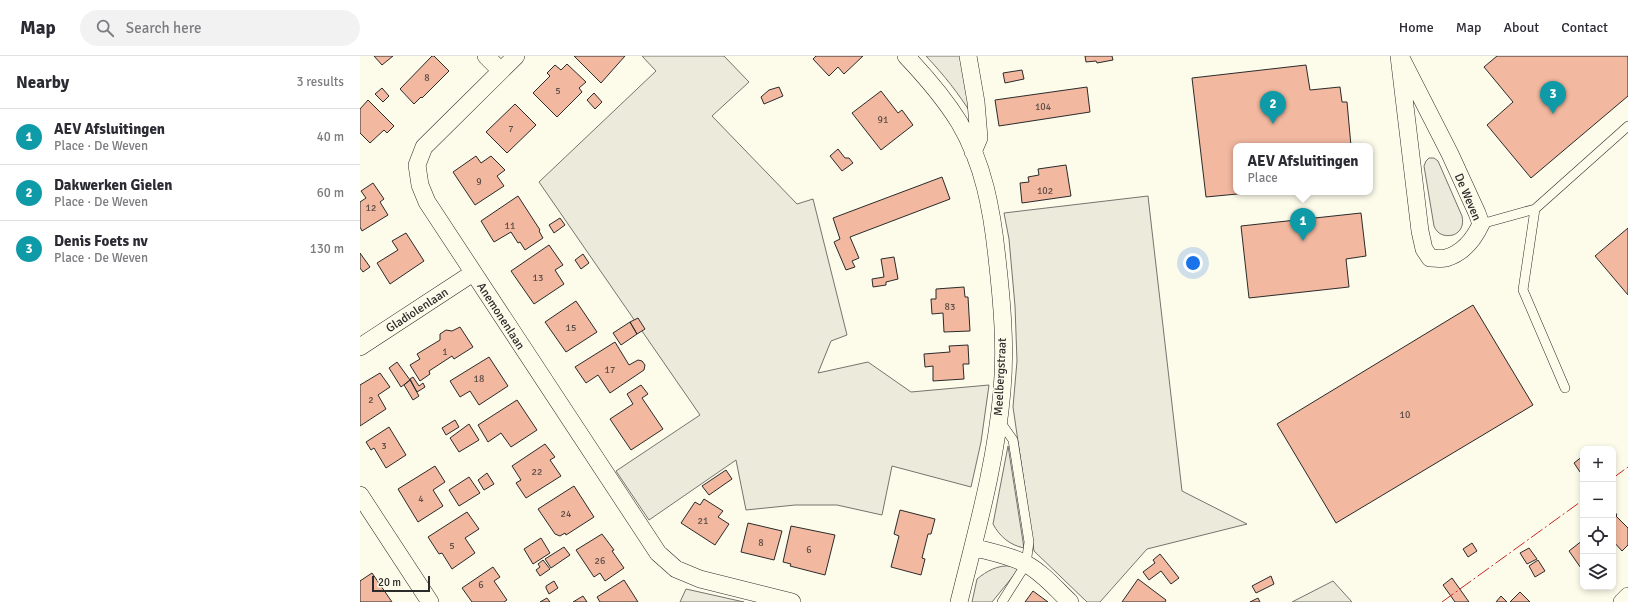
<!DOCTYPE html>
<meta charset="utf-8">
<style>
body{margin:0;font-family:Signika,sans-serif;background:#f2f2f3;color:#2b2b33}
.controls{position:absolute;right:12px;bottom:12px;display:grid;overflow:hidden;border-radius:8px;box-shadow:0 2px 6px #0003}
.controls button{width:36px;height:36px;display:grid;place-items:center;padding:0;border:0;border-bottom:1px solid #e1e1e2;background:#fff;color:#2b2b33;font:20px sans-serif}
.scale{position:absolute;left:12px;bottom:10px;width:58px;box-sizing:border-box;padding-left:4px;border:2px solid #2b2b2b;border-top:0;font-size:11px;line-height:14px;white-space:nowrap;color:#2b2b2b;-webkit-text-stroke:3px #fdfbea;paint-order:stroke}
.you{position:absolute;left:833px;top:207px;width:14px;height:14px;margin:-10px;border:3px solid #fff;border-radius:50%;background:#1a73e8;box-shadow:0 0 0 6px #1a73e833}
.badge{display:grid;place-items:center;width:26px;height:26px;border-radius:50%;background:#d93025;color:#fff;font-size:13px;font-weight:700}
.pin{position:absolute;translate:-50% -33px;filter:drop-shadow(0 1px 2px #0008)}
.pin::after{content:'';position:absolute;top:21px;width:14px;height:12px;background:inherit;clip-path:polygon(0 0,100% 0,50% 100%)}
.popup{position:absolute;left:873px;top:87px;width:140px;height:52px;box-sizing:border-box;display:grid;place-content:center;border-radius:8px;background:#fff;filter:drop-shadow(0 1px 3px #0005);font-size:13px;white-space:nowrap;color:#7c7c81}
.popup b{font-size:15px;color:#2b2b33}
.popup::after{content:'';position:absolute;left:50%;top:100%;margin-left:-8px;border:8px solid transparent;border-top-color:#fff}
.list{margin:0;padding:0;list-style:none}
h2{display:flex;justify-content:space-between;align-items:center;height:52px;margin:0;padding:0 16px;font-size:17px}
h2 small{font-size:13px;font-weight:400;color:#7c7c81}
.list li{display:grid;grid-template-columns:26px 1fr auto;gap:12px;align-items:center;box-sizing:border-box;height:56px;padding:0 16px;border-top:1px solid #e1e1e2}
.list b{display:block;font-size:15px;white-space:nowrap}
.list p{margin:0;font-size:13px;white-space:nowrap;color:#7c7c81}
.list em{font-size:13px;font-style:normal;color:#7c7c81}
.icon{flex:none;width:22px;height:22px;fill:none;stroke:currentColor;stroke-width:2;stroke-linecap:round;stroke-linejoin:round}
.map{position:relative;flex:none;width:1268px;height:546px;overflow:hidden}
header{display:flex;align-items:center;gap:24px;box-sizing:border-box;height:56px;padding:0 20px;background:#fff;border-bottom:1px solid #e1e1e2}
header strong{font-size:19px}
nav{display:flex;gap:22px;margin-inline-start:auto;font-size:14px}
.search{width:280px;height:36px;background:#f2f2f3;display:flex;align-items:center;gap:10px;box-sizing:border-box;padding:0 14px;border-radius:22px;color:#7c7c81;font-size:15px}
main{display:flex}
aside{flex:1;background:#fff}
.map>svg:first-child{display:block}
</style>
<header>
<strong>Map</strong>
<div class="search"><svg class="icon" aria-label="search" viewBox="0 0 24 24"><circle cx="10" cy="10" r="6"/><path d="M15 15l6 6"/></svg>Search here</div>
<nav><a>Home</a><a>Map</a><a>About</a><a>Contact</a></nav>
</header>
<main>
<aside>
<h2>Nearby<small>3 results</small></h2>
<ul class="list">
<li><span class="badge" style="background:#0f9aa8">1</span><div><b>AEV Afsluitingen</b><p>Place · De Weven</p></div><em>40 m</em></li>
<li><span class="badge" style="background:#0f9aa8">2</span><div><b>Dakwerken Gielen</b><p>Place · De Weven</p></div><em>60 m</em></li>
<li><span class="badge" style="background:#0f9aa8">3</span><div><b>Denis Foets nv</b><p>Place · De Weven</p></div><em>130 m</em></li>
</ul>
</aside>
<div class="map">
<svg width="1268" height="546" viewBox="0 0 1268 546">
<rect width="100%" height="100%" fill="#fdfbea"/>
<path fill="#ecebdb" stroke="#74746e" d="M282,0H364L389,26L352,60L437,148L453,143L487,279L471,285L458,317L508,306L551,336L629,329L621,386L611,431L532,410L522,459L477,449H435L386,454L376,404L289,464L256,415L340,359L179,126L296,15Z
M566,0H602L612,59C599,38 584,19 566,0Z
M1069,102H1074L1078,105L1102,160C1104,169 1101,176 1093,179C1084,181 1077,178 1074,170L1064,110L1066,105Z
M788,140L822,435L887,468L787,493L740,546H727L674,495L653,351L657,305L655,250L649,183L644,157Z
M648,390L664,492C650,489 640,481 633,468Z
M651,510L659,513L632,546H612L617,523C627,515 637,509 651,510Z
M973,525L992,546H932Z
M326,533L384,546H320Z"/>
<path fill="#f2b8a0" stroke="#2b2b2b" d="M14,0H33L22,9Z
M72,0H74L89,15L62,42L61,41L54,48L40,33Z
M214,0H265L241,27Z
M456,0H503L484,18L478,11L469,20L453,3Z
M725,0H752L753,4L737,7L736,5L726,6Z
M1137,0H1268V40L1171,122L1127,69L1153,46L1124,11Z
M207,8L226,26L219,32L222,36L197,61L173,37L190,20L187,17L195,9L201,14Z
M946,9L950,34L980,31L982,46H987L991,90H876V136H898L846,141L832,22Z
M662,14L664,23L645,27L643,17Z
M419,31L423,40L404,48L401,41L409,34Z
M727,31L730,56L639,70L635,44Z
M22,32L29,40L23,46L15,38Z
M521,35L538,57L542,54L553,69L521,94L492,57Z
M234,37L242,46L235,53L227,44Z
M8,44L34,70L27,77L24,74L10,87L0,77V53Z
M155,48L176,69L147,97L126,76Z
M478,93L485,102H489L493,107L482,115L470,100Z
M116,100L121,107L131,100L145,114L137,120L144,130L115,149L93,116Z
M706,109L711,140L662,147L660,127L669,126L668,121L679,119L678,113Z
M582,121L590,143L490,181L499,202L492,205L495,211L486,214L474,186L480,183L473,162Z
M13,127L24,143L20,146L28,159L2,175L0,171V146L6,142L1,135Z
M158,140L180,174L179,175L183,182L165,194L160,186L158,187L151,176L134,186L121,165Z
M1001,157L1006,200L986,203L989,231L889,242L881,170Z
M200,162L205,169L194,177L189,169Z
M1268,172V239L1235,200Z
M46,177L64,205L30,228L17,207L38,194L32,185Z
M189,189L203,209L195,214L204,228L174,248L151,215Z
M0,197L10,211L3,216L0,212Z
M223,198L229,207L221,213L215,204Z
M534,201L538,223L526,226V229L513,231L512,223L524,221L521,203Z
M604,231L605,241H608L610,275L584,276L583,257L572,258L571,243H576V233Z
M216,245L237,276L206,296L185,266Z
M1113,249L1173,349L976,467L917,368Z
M278,262L285,273L277,278L270,266Z
M270,266L277,278L261,289L253,277Z
M100,271L113,291L94,303L92,300L69,315L70,318L60,325L50,309L60,303L57,298L80,284V278L86,274L92,275Z
M255,286L269,309L278,304L282,305L285,309L284,314L250,337L238,319L226,327L215,311Z
M608,289L609,308H603L604,323L573,325V310L565,311L564,298L590,296L589,290Z
M129,301L148,330L119,349L110,335L100,341L90,325Z
M37,306L50,324L41,331L29,312Z
M20,317L30,331L18,339L26,353L0,370V329Z
M53,321L59,330L63,327L65,331L57,336L50,323Z
M50,324L59,340L53,344L44,329Z
M281,329L288,338L282,342L303,373L271,394L250,363L273,348L267,338Z
M157,344L177,374L151,391L141,377L128,386L118,369Z
M95,364L99,371L86,379L82,372Z
M109,368L119,384L99,396L90,382Z
M29,371L46,399L26,412L14,392L11,394L6,386Z
M185,388L195,401L190,404L201,420L166,442L156,427L161,424L152,410Z
M1223,400V413L1220,416L1214,407Z
M75,410L85,426L73,434L83,450L58,466L38,433Z
M366,414L372,423L349,439L342,430Z
M127,417L134,428L124,434L118,424Z
M109,421L120,437L99,450L89,434Z
M214,430L234,461L206,479L205,477L200,480L195,478L178,453Z
M344,443L363,455L358,461L369,468L355,489L321,467L335,446L340,449Z
M1253,453L1257,459L1256,460L1268,472V489L1262,495L1253,485Z
M540,454L575,463L571,478H568L562,502L565,503L561,519L531,511L539,480L534,478Z
M107,456L119,473L105,482L115,497L92,513L82,497L79,498L68,481Z
M388,467L422,475L414,504L381,496Z
M431,470L475,479L465,519L430,510L431,508L423,506Z
M242,478L254,494L252,495L264,512L245,525L240,517L234,521L216,494Z
M181,482L190,497L173,508L164,493Z
M1223,484V515L1209,495Z
M1112,487L1117,495L1108,501L1103,493Z
M204,491L210,499L191,512L185,503Z
M1169,492L1177,503L1167,508L1160,497Z
M800,498L819,522L811,528L801,515L789,524L783,516L795,507L793,504Z
M183,504L190,513L180,520L176,514L180,511L178,508Z
M1178,504L1185,515L1175,521L1169,510Z
M133,511L140,521L134,525L147,544L144,546H112L102,532Z
M12,517L32,546H0V525Z
M911,520L914,528L896,537L892,530Z
M1092,522L1109,546H1095L1083,529Z
M778,523L806,544L805,546H762Z
M264,524L278,546H240L237,541Z
M194,525L198,532L189,538L186,532V530Z
M673,535L688,546H665Z
M1160,536L1170,546H1150Z
M223,540L227,546H213Z
M1141,540L1147,546H1136Z
M187,542L190,546H180Z
M898,542L900,546H890Z"/>
<g fill="none" stroke-linecap="round" stroke-linejoin="round">
<defs>
<path id="service" d="M1175,153L1163,234L1205,332
M1121,168L1175,153L1268,70
M639,364L653,384L669,486L666,508L642,546"/>
<path id="minor" d="M126,0L141,15
M156,0L64,91L57,109L60,129L67,146L298,497L316,513L340,523L432,546
M546,0C566,21 584,42 599,66C624,108 632,155 637,202C642,246 646,291 642,335C636,407 616,477 599,546
M608,0L616,46L619,82L613,96
M1039,0L1060,175L1064,193L1070,202C1075,202 1082,203 1086,202C1103,197 1114,183 1121,168L1117,157L1090,98L1040,0
M0,291L113,217
M0,439L70,546
M613,491C630,496 650,499 666,508C683,517 696,533 710,546
M1262,546L1268,540"/>
</defs>
<use href="#service" stroke="#2b2b2b" stroke-width="10"/>
<use href="#minor" stroke="#2b2b2b" stroke-width="18"/>
<use href="#service" stroke="#fdfbea" stroke-width="9"/>
<use href="#minor" stroke="#fdfbea" stroke-width="17"/>
<path stroke="#c62828" stroke-width="1" stroke-dasharray="14 3 2 3" stroke-linecap="butt" d="M1253,422L1268,411
M1082,546L1223,444"/>
</g>
<g text-anchor="middle" stroke-width="3" stroke-linejoin="round" paint-order="stroke">
<g font-size="10" fill="#5d4e48">
<text x="67" y="25">8</text>
<text x="198" y="38">5</text>
<text x="683" y="54">104</text>
<text x="523" y="67">91</text>
<text x="151" y="76">7</text>
<text x="119" y="129">9</text>
<text x="685" y="138">102</text>
<text x="11" y="155">12</text>
<text x="150" y="173">11</text>
<text x="178" y="225">13</text>
<text x="590" y="254">83</text>
<text x="211" y="275">15</text>
<text x="85" y="299">1</text>
<text x="250" y="317">17</text>
<text x="119" y="326">18</text>
<text x="11" y="347">2</text>
<text x="1045" y="362">10</text>
<text x="24" y="393">3</text>
<text x="177" y="419">22</text>
<text x="61" y="446">4</text>
<text x="206" y="461">24</text>
<text x="343" y="468">21</text>
<text x="401" y="490">8</text>
<text x="92" y="493">5</text>
<text x="449" y="497">6</text>
<text x="240" y="508">26</text>
<text x="121" y="532">6</text>
</g>
<g font-size="12" fill="#2b2b2b" stroke="#fdfbea">
<text transform="translate(1108 141) rotate(67)" y="4">De Weven</text>
<text transform="translate(57 254) rotate(-33)" y="4">Gladiolenlaan</text>
<text transform="translate(141 260) rotate(57)" y="4">Anemonenlaan</text>
<text transform="translate(640 321) rotate(-87)" y="4">Meelbergstraat</text>
</g>
</g>
</svg>
<div class="controls">
<button>+</button>
<button>−</button>
<button><svg class="icon" aria-label="locate" viewBox="0 0 24 24"><circle cx="12" cy="12" r="6"/><path d="M12 2v4M12 18v4M2 12h4M18 12h4"/></svg></button>
<button><svg class="icon" aria-label="layers" viewBox="0 0 24 24"><path d="M12 4l9 5-9 5-9-5zM3 14l9 5 9-5"/></svg></button>
</div>
<div class="scale">20 m</div>
<div class="you"></div>
<div class="pin badge" style="left:943px;top:185px;background:#0f9aa8">1</div>
<div class="popup"><b>AEV Afsluitingen</b>Place</div>
<div class="pin badge" style="left:913px;top:68px;background:#0f9aa8">2</div>
<div class="pin badge" style="left:1193px;top:58px;background:#0f9aa8">3</div>
</div>
</main>
